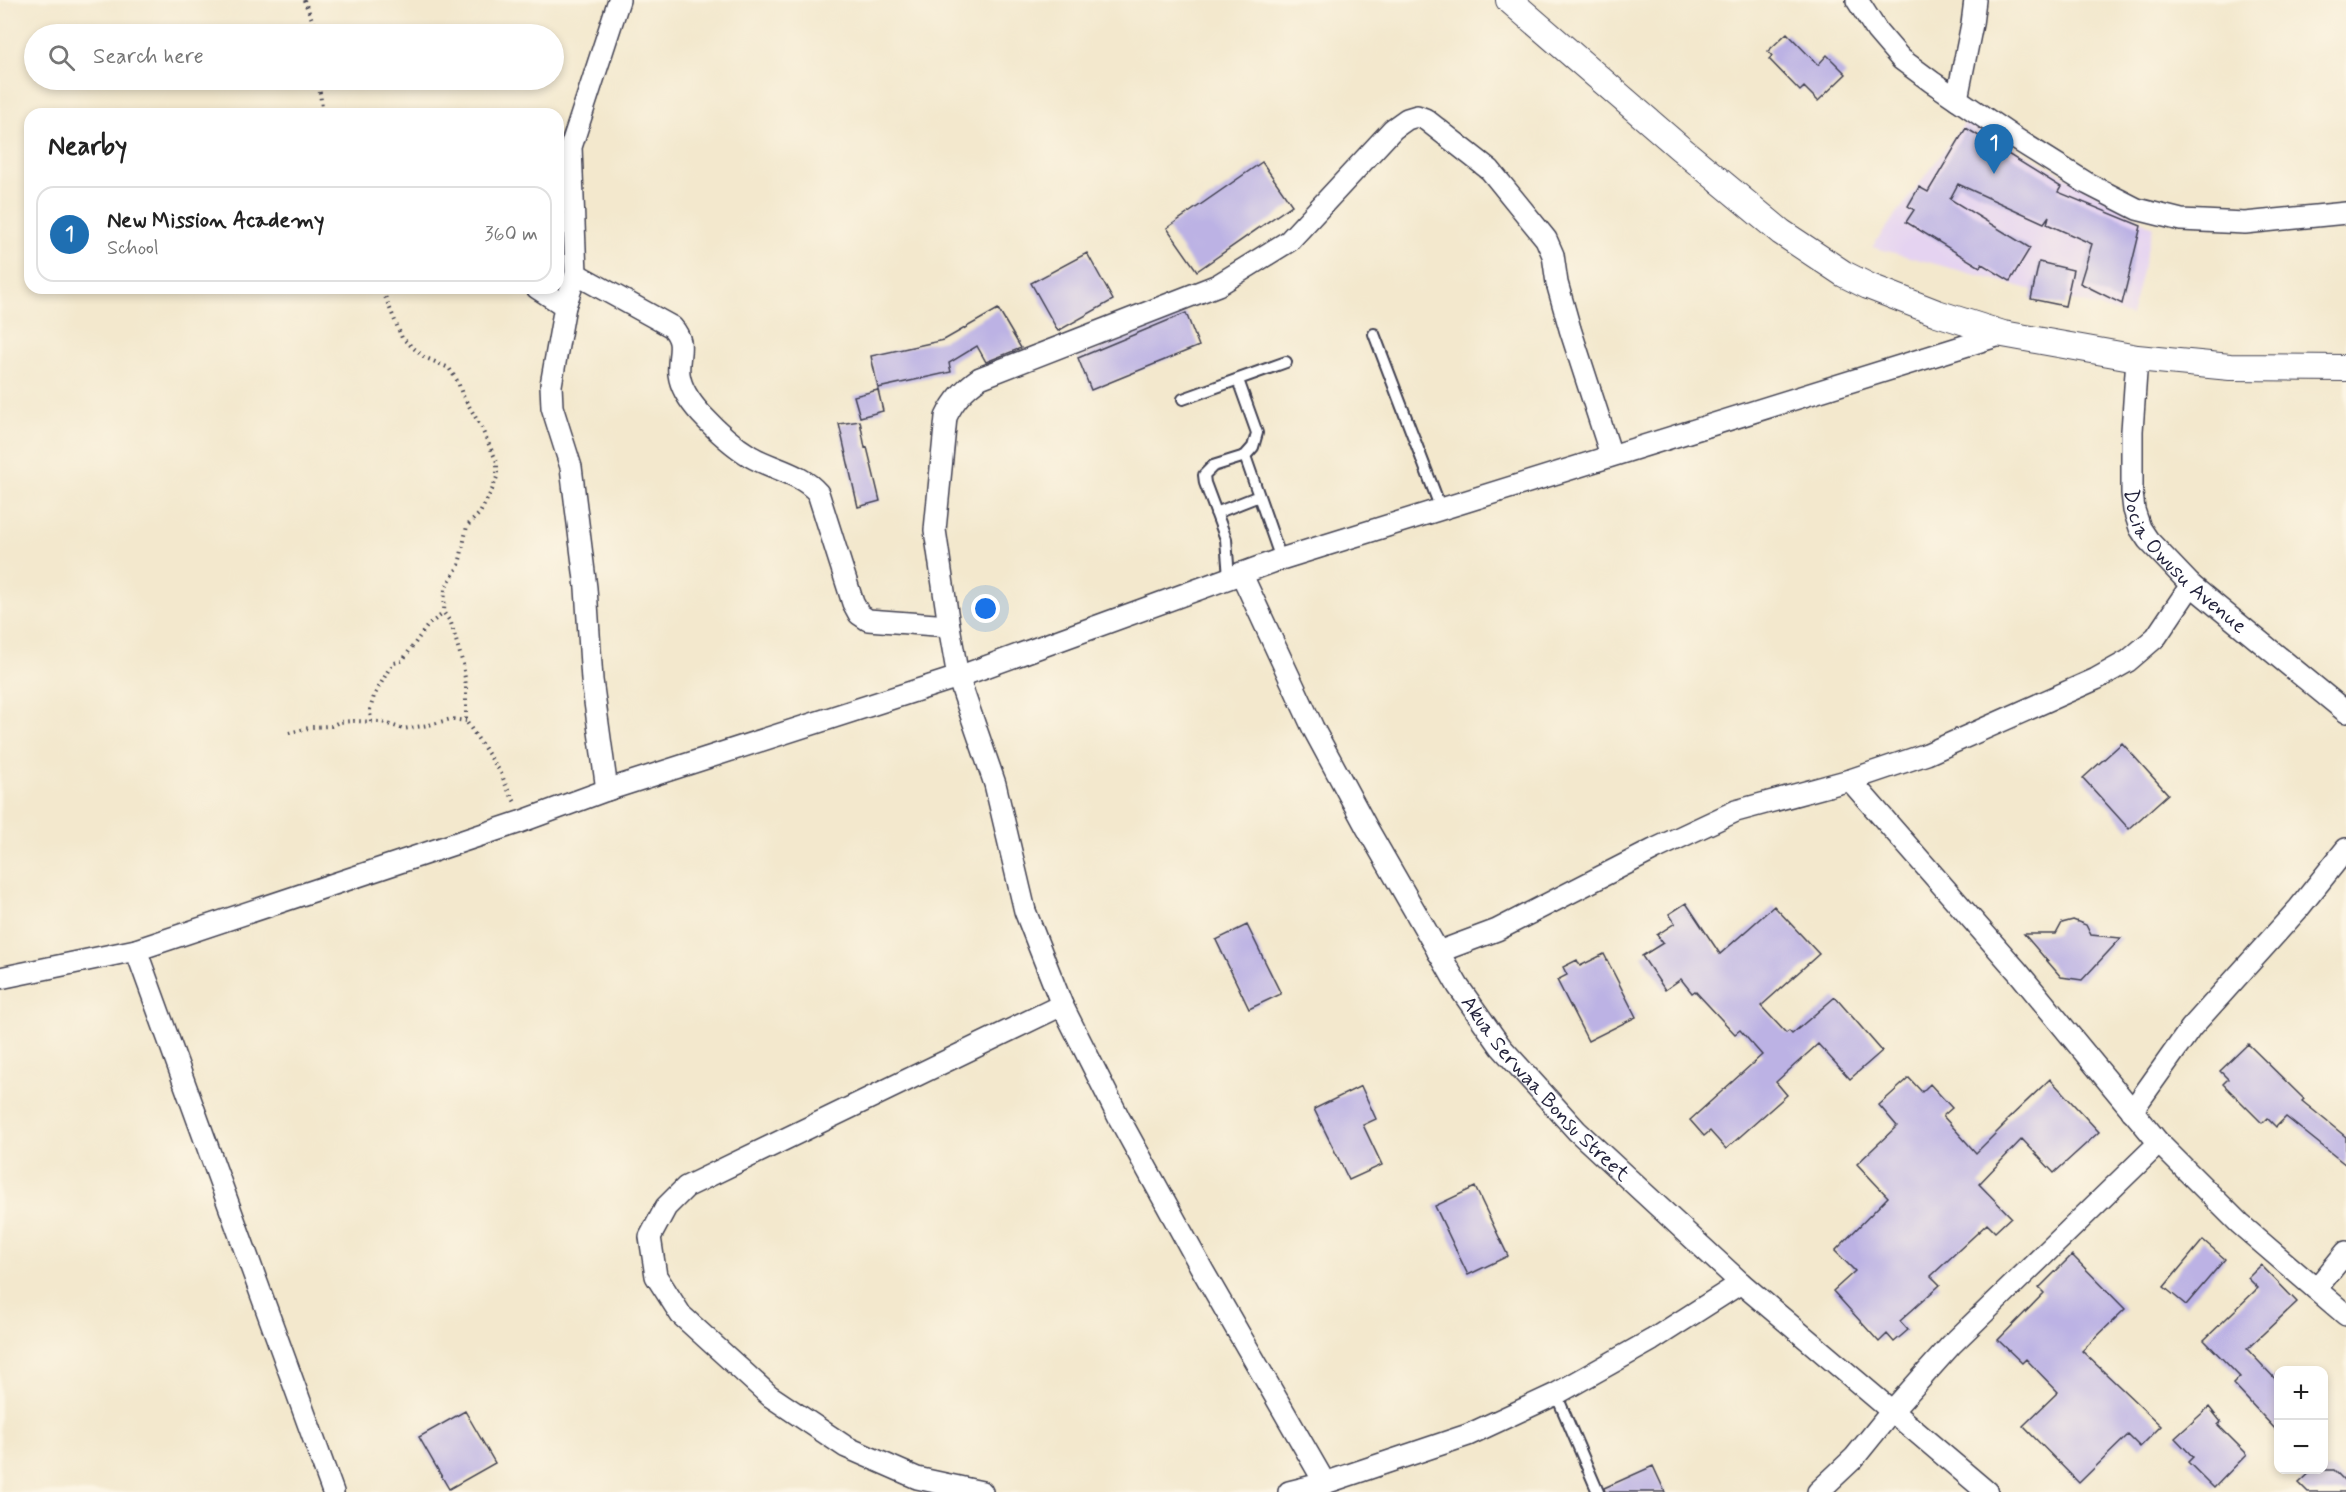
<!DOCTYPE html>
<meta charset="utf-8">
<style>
body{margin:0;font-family:Mynerve,sans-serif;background:#f2f2f2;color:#222}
.controls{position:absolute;right:18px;bottom:18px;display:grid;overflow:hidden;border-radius:12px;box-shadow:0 3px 9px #0003}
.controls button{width:54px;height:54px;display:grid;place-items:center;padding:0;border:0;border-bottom:2px solid #e0e0e0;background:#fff;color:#222;font:30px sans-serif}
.you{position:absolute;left:986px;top:609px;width:21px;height:21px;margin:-15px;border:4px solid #fff;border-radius:50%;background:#1a73e8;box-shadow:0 0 0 9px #1a73e833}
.badge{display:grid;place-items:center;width:39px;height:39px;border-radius:50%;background:#1f6fb2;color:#fff;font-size:20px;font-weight:700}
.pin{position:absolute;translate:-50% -50px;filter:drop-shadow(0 2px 3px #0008)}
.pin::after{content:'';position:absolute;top:32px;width:21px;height:18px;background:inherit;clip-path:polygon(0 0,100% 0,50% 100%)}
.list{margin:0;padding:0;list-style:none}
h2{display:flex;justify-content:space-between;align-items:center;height:78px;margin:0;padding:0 24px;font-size:26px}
h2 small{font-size:20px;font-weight:400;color:#767676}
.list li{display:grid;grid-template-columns:39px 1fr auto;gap:18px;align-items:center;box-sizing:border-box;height:96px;margin:0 12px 12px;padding:0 12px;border:2px solid #e0e0e0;border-radius:18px}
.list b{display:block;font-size:22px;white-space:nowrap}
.list p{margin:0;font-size:20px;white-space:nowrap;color:#767676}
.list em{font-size:20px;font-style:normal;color:#767676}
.icon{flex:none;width:33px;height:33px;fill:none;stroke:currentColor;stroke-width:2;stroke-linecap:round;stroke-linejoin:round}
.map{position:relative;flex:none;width:2346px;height:1492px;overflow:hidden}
.search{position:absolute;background:#fff;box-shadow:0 3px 9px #0003;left:24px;top:24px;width:540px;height:66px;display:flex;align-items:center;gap:15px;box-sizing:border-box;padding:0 21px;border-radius:33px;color:#767676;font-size:22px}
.panel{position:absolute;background:#fff;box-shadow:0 3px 9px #0003;left:24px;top:108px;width:540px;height:186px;border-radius:18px}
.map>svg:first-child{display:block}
</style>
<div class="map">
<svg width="2346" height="1492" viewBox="0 0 2346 1492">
<rect width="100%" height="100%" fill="#fcf5e5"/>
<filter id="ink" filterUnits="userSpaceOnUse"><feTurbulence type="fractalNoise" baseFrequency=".0167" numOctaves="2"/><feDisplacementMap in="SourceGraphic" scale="12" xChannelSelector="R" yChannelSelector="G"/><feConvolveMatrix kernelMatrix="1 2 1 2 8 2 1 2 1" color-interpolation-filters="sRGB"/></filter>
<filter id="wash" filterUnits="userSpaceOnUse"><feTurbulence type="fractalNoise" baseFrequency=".008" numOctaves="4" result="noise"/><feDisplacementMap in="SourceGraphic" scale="24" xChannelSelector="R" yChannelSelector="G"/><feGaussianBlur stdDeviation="1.35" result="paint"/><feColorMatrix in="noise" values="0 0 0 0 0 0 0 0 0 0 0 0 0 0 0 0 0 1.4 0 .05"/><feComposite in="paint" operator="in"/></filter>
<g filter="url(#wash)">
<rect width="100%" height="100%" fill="#f3e8cd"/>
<path fill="#e5d3f1" d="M1967,120L2153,227L2131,316L1872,247Z"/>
<g id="blocks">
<path fill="#bcb2e4" d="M1787,33L1818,65L1827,55L1846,74L1818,101L1804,87L1800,91L1769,59L1772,56L1768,51Z
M1966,128L2061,187L2058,192L2141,226L2122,304L2080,283L2092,244L2047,224L2049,216L2044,223L1958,184L1950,199L2030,248L2010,281L1982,264L1980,267L1906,222L1914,210L1908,206L1919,187L1928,192Z
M1262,162L1292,205L1197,271L1167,228Z
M1087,253L1113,300L1058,331L1031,283Z
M2039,262L2073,270L2065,306L2031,299Z
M998,309L1021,348L986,362L977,346L949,363L951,372L878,388L871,356L944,340Z
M1186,313L1199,346L1091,390L1078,358Z
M878,390L883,411L860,417L854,396Z
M860,421L865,448L867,447L880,501L858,507L839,424Z
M2122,743L2168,794L2129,829L2083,778Z
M1686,903L1720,954L1774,906L1819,954L1761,1006L1786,1033L1789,1031L1792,1034L1835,997L1882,1051L1850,1079L1818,1044L1776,1082L1787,1095L1726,1149L1710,1131L1704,1136L1690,1120L1762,1055L1740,1030L1735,1034L1695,991L1692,993L1681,979L1665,990L1642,956L1663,943L1657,935L1675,923L1669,914Z
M2073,920L2086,925L2091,935L2121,938L2082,980L2061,977L2024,934H2056L2062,923Z
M1247,925L1281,994L1249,1009L1216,940Z
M1604,954L1636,1017L1588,1041L1557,980L1567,975L1563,967L1577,960L1580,966Z
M2248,1044L2304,1099L2302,1101L2346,1137V1165L2286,1117L2276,1127L2267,1118L2262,1123L2223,1084L2228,1079L2220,1071Z
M1909,1078L1922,1092L1930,1084L1952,1108L1943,1116L1976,1153L2007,1122L2006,1121L2050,1079L2099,1132L2054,1173L2022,1139L1979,1184L2011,1217L1995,1232L1987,1224L1931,1276L1940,1285L1900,1321L1908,1330L1894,1342L1887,1334L1879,1342L1833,1291L1855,1271L1835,1251L1888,1197L1857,1164L1897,1126L1879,1105Z
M1361,1086L1376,1119L1363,1125L1382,1165L1349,1180L1314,1109Z
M1475,1187L1508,1256L1468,1275L1435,1206Z
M2203,1240L2225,1259L2186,1305L2164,1287Z
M2072,1255L2125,1309L2082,1351L2161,1426L2140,1447L2128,1435L2079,1483L2023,1426L2058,1392L2026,1359L2022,1363L1998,1340L2044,1293L2039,1288Z
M2261,1265L2297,1302L2247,1349L2278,1382V1432L2233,1384L2240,1377L2204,1340L2258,1288L2248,1278Z
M2209,1407L2221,1422L2218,1425L2247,1454L2214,1488L2188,1462L2193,1457L2175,1438Z
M465,1411L495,1463L449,1489L419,1437Z
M1653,1466L1665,1492H1605L1604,1488Z
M2313,1470H2334L2346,1482V1492H2308L2299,1483Z"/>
</g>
</g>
<g filter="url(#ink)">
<use href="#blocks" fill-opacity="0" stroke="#414051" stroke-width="1.5"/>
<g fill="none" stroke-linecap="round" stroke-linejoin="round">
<defs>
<path id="service" d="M1374,334L1441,509
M1183,399L1286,362
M1245,456L1281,559
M1216,513L1259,496
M1229,577L1226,539L1205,483L1204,475L1213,466L1245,456L1253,447L1257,433L1238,380
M1556,1394L1598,1492"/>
<g id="minor">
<path d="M1857,0L1877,31L1901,59L1932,82L2013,137L2088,184L2137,209L2181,220L2245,223L2346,213"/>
<path d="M1957,99L1972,24L1975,0"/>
<path d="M576,274L672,327C687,344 677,354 679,374C681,390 691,403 701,414C715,429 732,445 750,456C772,469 801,473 818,493L853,603L859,614L868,620L949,626"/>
<path d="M537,288L565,306"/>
<path id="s1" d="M2137,358L2132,431V493L2134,510L2140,528L2148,540L2191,585L2346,712"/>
<path id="s2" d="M1241,573L1313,728L1367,828L1458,986L1501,1047L1577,1131L1741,1283L1987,1492"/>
<path d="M1850,780L2018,972L2159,1143L2240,1224L2346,1315"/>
<path d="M607,790L592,680L586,588L571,467L552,407L551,385L565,306L576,274L571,147L619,0"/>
<path d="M136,950L333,1492"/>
<path d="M1438,952L1497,930L1655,849L1736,811L1850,780L1927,754L2096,679L2128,661L2156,637L2191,585"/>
<path d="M0,978L136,950L520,822L607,790L958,677L1281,559L2003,334"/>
<path d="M2132,1111L2191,1028L2299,908L2346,849"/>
<path d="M2316,1289L2346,1252"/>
<path d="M1325,1483L1203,1271L1119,1118L1062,1005L1025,911L995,784L958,677L949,626L935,530L946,417C954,400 964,389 980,378L1218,285L1289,241L1393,129L1407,119L1417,116L1425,119L1490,170L1546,239L1553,255L1557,283L1570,329L1611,455"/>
<path d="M982,1492L917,1478L846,1447L770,1396L681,1315L656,1276L650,1237L666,1207L686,1187L1062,1005"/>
<path d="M1289,1492L1325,1483L1468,1435L1556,1394L1652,1340L1741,1283"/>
<path d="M1818,1492L1854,1458L1892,1411L1951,1345L2159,1143"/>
</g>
<path id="tertiary" d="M1509,0L1680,148L1781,232L1844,274L1868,286L1937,313L2003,334L2137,358L2230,367L2346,368"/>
</defs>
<use href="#service" stroke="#414051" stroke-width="14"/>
<use href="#minor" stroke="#414051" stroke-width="24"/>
<use href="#tertiary" stroke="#414051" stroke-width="28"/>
<path stroke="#414051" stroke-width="4" stroke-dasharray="1.5 4.5" stroke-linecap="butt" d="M304,0L318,34
M318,80L323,114
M379,288L382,289L402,338L424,357L449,368L458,382L462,394L480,425L497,462V477L492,490L480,513L467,526L459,565L445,588L444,613L451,623L463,664L466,686V721L501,773L507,788L516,804
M371,722L370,710L374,696L389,669L394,663L402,661L428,625L444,613
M289,733L312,727L331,726L339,722L354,721L382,722L403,729L429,725L451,719L466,721"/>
<use href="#service" stroke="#fff" stroke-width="10"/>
<use href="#minor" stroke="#fff" stroke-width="21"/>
<use href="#tertiary" stroke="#fff" stroke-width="26"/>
</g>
</g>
<g text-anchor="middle" stroke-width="6" stroke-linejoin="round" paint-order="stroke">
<g font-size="21" fill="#22223b" stroke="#fcf5e5">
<text dy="7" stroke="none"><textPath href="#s1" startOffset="224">Docia Owusu Avenue</textPath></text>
<text dy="7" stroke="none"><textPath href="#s2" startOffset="602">Akua Serwaa Bonsu Street</textPath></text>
</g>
</g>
</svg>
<div class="controls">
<button>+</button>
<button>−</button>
</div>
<div class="you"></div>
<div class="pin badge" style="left:1994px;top:174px">1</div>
<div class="search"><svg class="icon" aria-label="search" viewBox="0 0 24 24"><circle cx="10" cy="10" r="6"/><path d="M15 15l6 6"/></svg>Search here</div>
<section class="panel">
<h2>Nearby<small></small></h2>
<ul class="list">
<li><span class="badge">1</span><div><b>New Mission Academy</b><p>School</p></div><em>360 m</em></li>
</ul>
</section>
</div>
